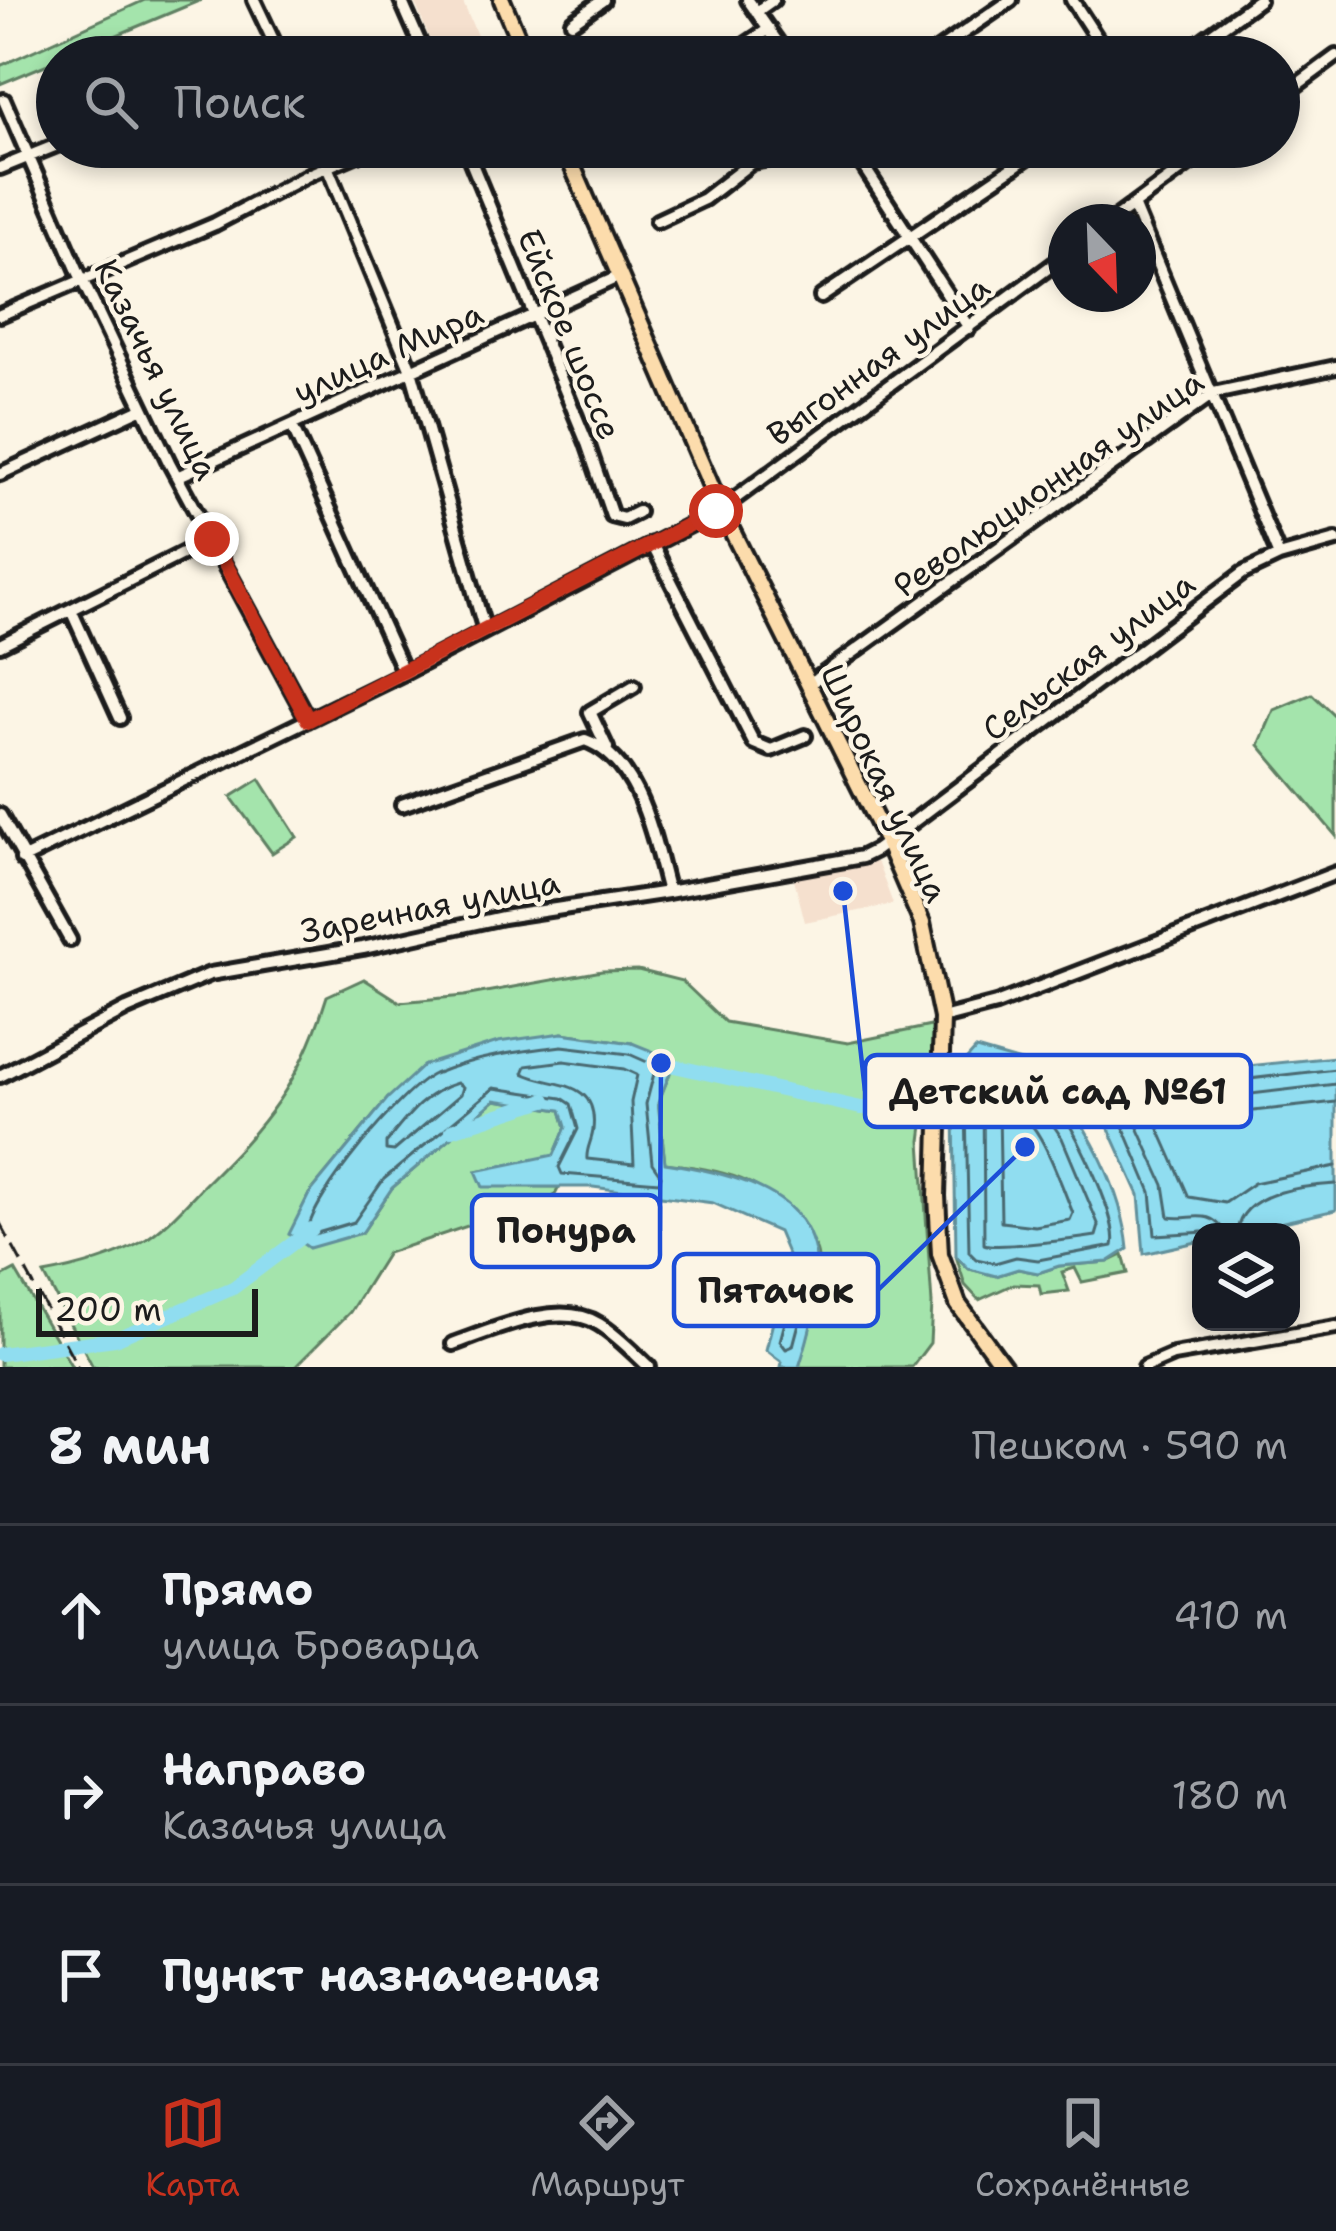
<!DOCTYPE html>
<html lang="ru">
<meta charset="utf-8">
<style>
body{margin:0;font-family:"Shantell Sans",sans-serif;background:#242831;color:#f1f3f6}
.controls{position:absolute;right:36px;bottom:36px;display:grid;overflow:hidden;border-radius:24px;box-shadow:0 6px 18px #0003}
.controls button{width:108px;height:108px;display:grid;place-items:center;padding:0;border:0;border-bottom:3px solid #363941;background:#171b24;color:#f1f3f6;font:60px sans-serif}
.compass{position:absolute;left:1048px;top:204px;width:108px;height:108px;border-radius:50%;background:#171b24;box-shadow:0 6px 18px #0003;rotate:157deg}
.scale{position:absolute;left:36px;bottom:30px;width:222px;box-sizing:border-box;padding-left:12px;border:6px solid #1c1c1c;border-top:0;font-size:33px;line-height:42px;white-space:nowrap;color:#1c1c1c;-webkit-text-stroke:9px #fcf5e5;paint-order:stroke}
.stop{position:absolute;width:36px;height:36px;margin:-27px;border:9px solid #c8321e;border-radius:50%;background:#fff}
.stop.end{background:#c8321e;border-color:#fff;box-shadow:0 3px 12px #0008}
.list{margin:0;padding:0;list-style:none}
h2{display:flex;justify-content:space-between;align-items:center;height:156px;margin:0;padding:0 48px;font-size:51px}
h2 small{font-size:39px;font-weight:400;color:#9ea1a6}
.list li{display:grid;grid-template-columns:78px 1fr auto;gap:36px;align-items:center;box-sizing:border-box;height:180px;padding:0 48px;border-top:3px solid #363941}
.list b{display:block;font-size:45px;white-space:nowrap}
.list p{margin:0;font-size:39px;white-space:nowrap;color:#9ea1a6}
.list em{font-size:39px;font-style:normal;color:#9ea1a6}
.icon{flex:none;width:66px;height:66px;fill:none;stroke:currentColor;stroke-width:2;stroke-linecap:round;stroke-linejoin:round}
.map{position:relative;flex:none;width:1336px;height:1367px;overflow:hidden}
.search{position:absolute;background:#171b24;box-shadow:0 6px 18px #0003;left:36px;right:36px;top:36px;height:132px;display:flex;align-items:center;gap:30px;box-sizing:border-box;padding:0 42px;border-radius:66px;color:#9ea1a6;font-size:45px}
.sheet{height:696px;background:#171b24}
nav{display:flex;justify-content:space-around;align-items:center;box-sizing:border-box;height:168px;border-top:3px solid #363941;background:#171b24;font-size:33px;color:#9ea1a6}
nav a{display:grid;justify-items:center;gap:6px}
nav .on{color:#c8321e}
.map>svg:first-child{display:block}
</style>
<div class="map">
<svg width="1336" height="1367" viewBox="0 0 1336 1367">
<rect width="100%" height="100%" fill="#fcf5e5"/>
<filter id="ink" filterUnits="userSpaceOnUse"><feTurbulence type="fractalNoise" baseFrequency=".00833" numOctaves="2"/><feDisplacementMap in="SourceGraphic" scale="24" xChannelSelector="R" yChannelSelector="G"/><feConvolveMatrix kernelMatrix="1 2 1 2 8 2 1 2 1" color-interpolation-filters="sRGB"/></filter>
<g filter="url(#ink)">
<path fill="#f5e0ce" d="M414,0H462L486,57H437Z
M873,860L878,864L893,904L805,922L793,875Z"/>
<path fill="#a4e4ac" stroke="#608064" stroke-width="3" d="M145,0H201L0,84V66Z
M1312,694L1336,717V836L1259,745L1274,710Z
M260,779L297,837L272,853L231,797Z
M638,970L682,981L725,1022L848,1043L936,1025L921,1141L932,1304L930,1343L912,1367H799C809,1331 821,1296 818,1258C817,1246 808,1236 801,1226C767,1178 720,1170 665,1163L658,1103L670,1073L632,1043L562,1033L388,1098L309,1194L290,1234L362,1233L392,1188L495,1100L561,1110L566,1127L554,1156L477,1171L483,1186L559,1187L554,1197L387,1253L350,1312L295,1367H93L44,1274C77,1268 110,1259 140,1243C163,1230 184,1206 202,1187C266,1124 300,1084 327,996L364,979L400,1002L464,996L602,971Z
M1123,1255L1128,1273L1082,1282L1075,1268L1062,1272L1069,1291L1041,1294L1039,1285L1014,1284L979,1300L965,1285L956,1256L969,1269L996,1276L1018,1269L1038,1273L1059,1266L1108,1262Z
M15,1270L72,1367H0V1278Z"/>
<path fill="#90ddf0" stroke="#62909b" stroke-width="3" d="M562,1033L632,1043L667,1057L670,1073L658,1103L665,1163C803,1184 846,1226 799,1367H781L782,1362L766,1350L789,1258L778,1232L713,1203L593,1187H483L476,1171L554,1155L566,1127L561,1110L495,1100L392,1188L362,1233L309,1248L289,1234L309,1194L388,1098L424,1065L498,1042Z
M976,1049L1049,1070C1083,1124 1122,1183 1128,1249L1108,1262L1059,1266L1038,1273L1018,1269L996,1276L969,1269L956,1256L954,1106L958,1069Z
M1336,1057V1210L1240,1232H1201V1241L1144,1254L1139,1195L1088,1082Z"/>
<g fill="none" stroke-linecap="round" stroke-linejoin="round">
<path stroke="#4a6971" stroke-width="3" d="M562,1046L629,1054L656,1066L646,1104L652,1163L661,1176L659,1182L562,1174L559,1167L578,1129L571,1104L562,1098L494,1088L384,1179L354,1222L314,1234L308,1232C310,1199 403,1088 434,1074C475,1057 519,1051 562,1046Z
M564,1061L624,1069L637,1075L631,1102L634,1164L587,1159C586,1148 592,1141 593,1130C599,1077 551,1088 523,1073L526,1066Z
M982,1063C1000,1068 1032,1071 1044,1085C1066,1110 1120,1216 1113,1246L1038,1260L1016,1257L995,1263L976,1259L969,1252L966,1107L969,1074Z
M989,1081L1032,1094L1062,1138L1099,1226L1096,1236C1078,1239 996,1249 984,1244L983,1085Z
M457,1083L463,1087L461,1094L394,1151L386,1150V1143C406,1118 425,1092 457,1083Z
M1336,1102L1163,1121L1158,1127L1189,1197L1225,1203L1254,1183L1336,1166
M1005,1104C1040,1114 1059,1181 1073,1213L1070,1220L1035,1226L1001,1222L999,1109Z
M1206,1232L1155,1235L1151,1192L1110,1095L1336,1069
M1225,1232C1209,1207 1192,1221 1169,1217L1164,1185L1132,1114L1133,1108L1336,1084
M1237,1232C1241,1192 1303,1186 1336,1184
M801,1285L806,1297L793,1346L786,1349L780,1341L794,1289Z"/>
<path stroke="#90ddf0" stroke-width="14" d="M652,1066L661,1063L861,1108L972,1106
M1055,1105L1072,1106L1091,1100L1112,1122
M452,1130L545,1100
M0,1354L115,1339L233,1288L312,1229"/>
<defs>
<path id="minor" d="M254,0L281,57
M401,0L426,57
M748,0L788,57
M1072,0L1109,57
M756,12L773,0
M572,22L603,0
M257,57L277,48
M727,57L769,29
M928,57L1011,0
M1179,57L1259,0
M1279,98L1336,56
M4,100L78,271L169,462L308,720
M319,147L411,370L485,631
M465,147L587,443L612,516L624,519L638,512
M851,147L969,328
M0,168L57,145
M1133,205L1279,556
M657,221L704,199L752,162L777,158L802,147
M1110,222L1212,147
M821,297L1043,147
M0,315L215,224L310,174L374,147
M292,426L404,673
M0,474L143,408
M179,476L620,276
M652,544L754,743L771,750L805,736
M71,610L120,718
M0,645L212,539
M808,685L1214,393L1336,367
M607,748L590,712L634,686
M402,805L585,740C641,760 654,841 668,892
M0,815L70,940
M22,859L404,673L721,509L1066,255
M942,1018L996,1004L1336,873
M0,1076L127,1009L210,974L363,948L503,917L668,892L862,857L876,850L1243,573L1279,556L1336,540
M453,1344C493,1330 559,1299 599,1324C617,1335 634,1353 649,1367
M1145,1367L1173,1355L1336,1327"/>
<path id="major" d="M502,0L526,57
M564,147L721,509L887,842L922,923L942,1018L937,1196L940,1254L958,1304L1004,1367"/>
</defs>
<use href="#minor" stroke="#1c1c1c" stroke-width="20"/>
<use href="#major" stroke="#1c1c1c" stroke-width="22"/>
<use href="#minor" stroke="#fcf5e5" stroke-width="10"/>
<use href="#major" stroke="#fcdcac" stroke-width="14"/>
<path stroke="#1c1c1c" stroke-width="3" stroke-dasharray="18 9" stroke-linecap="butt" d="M0,1223L78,1367"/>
</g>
</g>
<g fill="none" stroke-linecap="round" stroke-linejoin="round" filter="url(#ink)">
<path stroke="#c8321e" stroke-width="15" d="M212,539L308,720L716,511"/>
</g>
<g text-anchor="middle" stroke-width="9" stroke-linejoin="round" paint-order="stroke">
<g font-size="33" fill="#1c1c1c" stroke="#fcf5e5">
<text transform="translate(570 334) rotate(68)" y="12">Ейское шоссе</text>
<text transform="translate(388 352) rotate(-24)" y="12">улица Мира</text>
<text transform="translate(878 360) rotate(-36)" y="12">Выгонная улица</text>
<text transform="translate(157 369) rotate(64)" y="12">Казачья улица</text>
<text transform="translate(1048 483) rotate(-35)" y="12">Революционная улица</text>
<text transform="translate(1088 656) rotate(-37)" y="12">Сельская улица</text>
<text transform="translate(885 783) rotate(65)" y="12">Широкая улица</text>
<text transform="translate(430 906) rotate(-11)" y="12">Заречная улица</text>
</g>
</g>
<path fill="none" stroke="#1d4ed8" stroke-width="4.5" d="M843 891L865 1091M661 1063L660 1231M1025 1147L878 1290"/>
<g fill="#1d4ed8" stroke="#fcf5e5" stroke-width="4.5">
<circle cx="843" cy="891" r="12"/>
<circle cx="661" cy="1063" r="12"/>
<circle cx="1025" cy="1147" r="12"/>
</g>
<g fill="#fcf5e5" stroke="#1d4ed8" stroke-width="4.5">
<rect x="865" y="1055" width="386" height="72" rx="12"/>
<rect x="472" y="1195" width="188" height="72" rx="12"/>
<rect x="674" y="1254" width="204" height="72" rx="12"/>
</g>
<g font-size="36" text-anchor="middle" font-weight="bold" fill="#1c1c1c">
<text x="1058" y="1104">Детский сад №61</text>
<text x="566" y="1243">Понура</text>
<text x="776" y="1303">Пятачок</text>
</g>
</svg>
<div class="controls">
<button><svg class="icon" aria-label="layers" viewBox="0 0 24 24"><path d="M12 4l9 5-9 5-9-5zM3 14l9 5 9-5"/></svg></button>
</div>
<svg class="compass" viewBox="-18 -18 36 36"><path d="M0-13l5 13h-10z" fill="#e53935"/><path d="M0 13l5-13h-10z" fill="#9ea1a6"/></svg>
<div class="scale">200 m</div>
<div class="stop" style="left:716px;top:511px"></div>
<div class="stop end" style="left:212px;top:539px"></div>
<div class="search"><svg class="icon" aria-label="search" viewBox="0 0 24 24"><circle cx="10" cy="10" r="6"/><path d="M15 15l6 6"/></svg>Поиск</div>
</div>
<section class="sheet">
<h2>8 мин<small>Пешком · 590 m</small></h2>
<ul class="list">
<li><svg class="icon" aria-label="ahead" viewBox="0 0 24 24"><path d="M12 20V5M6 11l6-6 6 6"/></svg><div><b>Прямо</b><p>улица Броварца</p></div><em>410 m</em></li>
<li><svg class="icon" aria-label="right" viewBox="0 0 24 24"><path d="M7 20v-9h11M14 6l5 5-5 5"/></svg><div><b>Направо</b><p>Казачья улица</p></div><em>180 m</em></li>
<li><svg class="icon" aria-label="arrive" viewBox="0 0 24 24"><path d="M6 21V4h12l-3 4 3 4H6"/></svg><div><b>Пункт назначения</b></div></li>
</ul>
</section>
<nav>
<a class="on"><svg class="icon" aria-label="map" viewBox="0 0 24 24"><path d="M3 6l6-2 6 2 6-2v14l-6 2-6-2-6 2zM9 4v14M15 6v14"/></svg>Карта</a>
<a><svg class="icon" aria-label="directions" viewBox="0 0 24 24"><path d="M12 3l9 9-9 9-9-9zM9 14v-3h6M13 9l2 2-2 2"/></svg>Маршрут</a>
<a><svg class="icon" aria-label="saved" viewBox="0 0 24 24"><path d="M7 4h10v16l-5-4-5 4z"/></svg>Сохранённые</a>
</nav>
